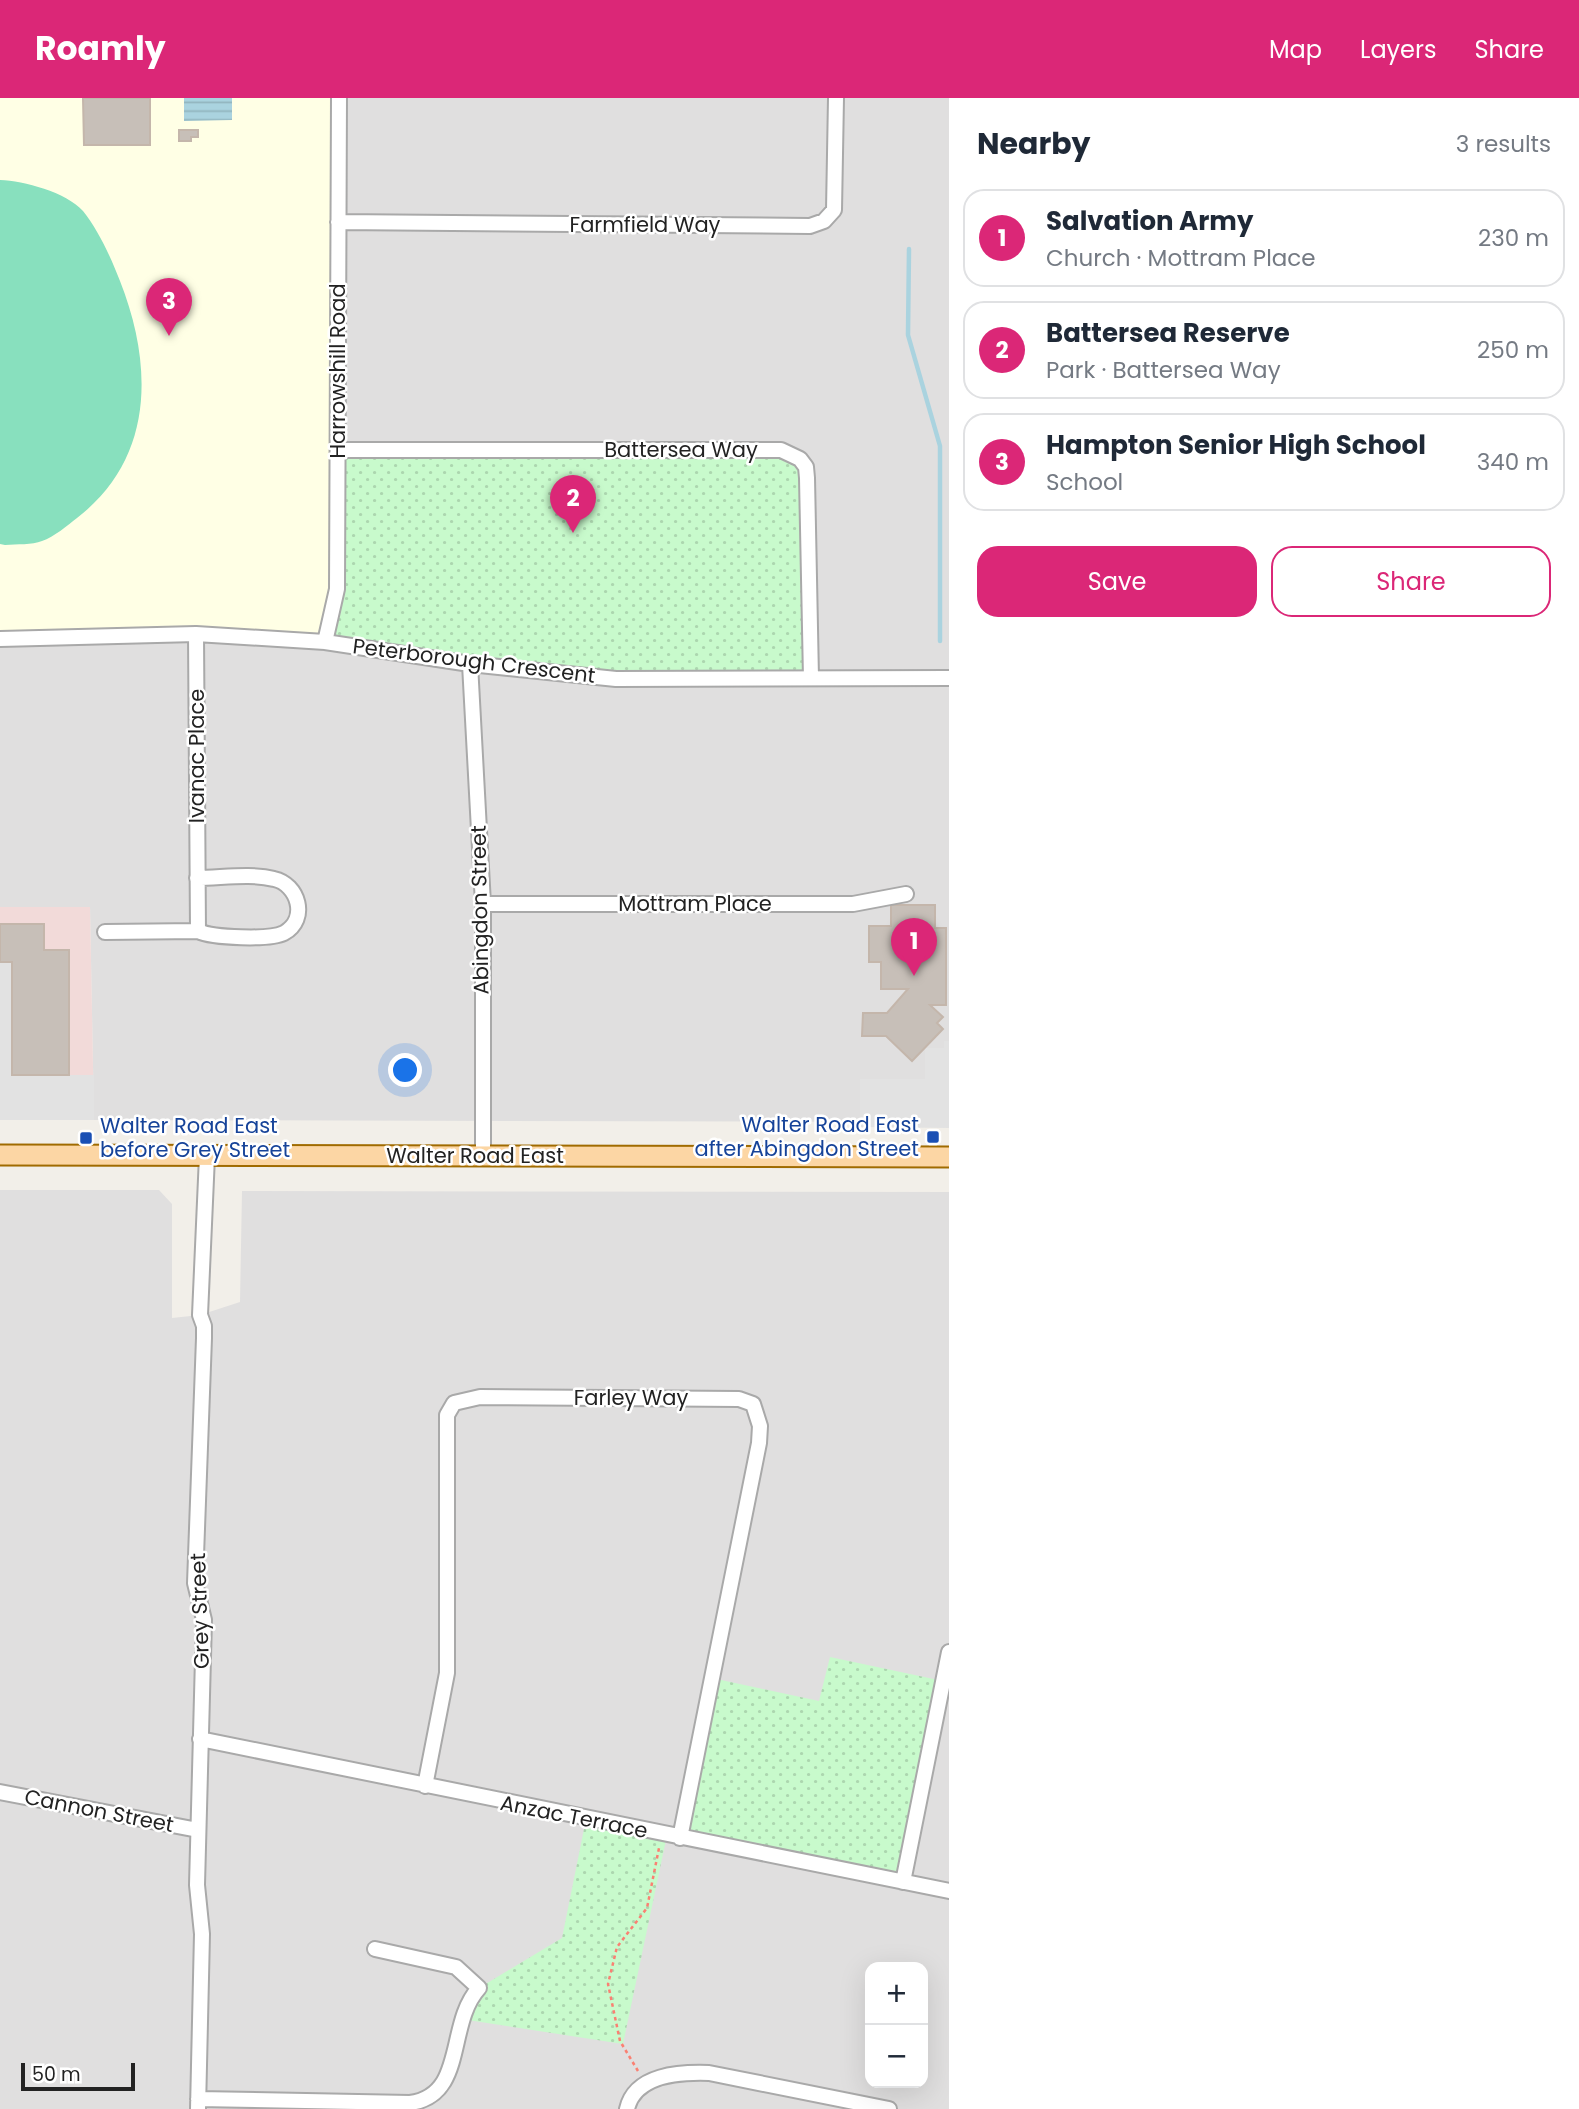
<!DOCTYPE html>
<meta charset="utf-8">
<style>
body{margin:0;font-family:Poppins,sans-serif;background:#f6f6f7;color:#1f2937}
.controls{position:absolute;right:21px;bottom:21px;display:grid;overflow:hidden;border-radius:14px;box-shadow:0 7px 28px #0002}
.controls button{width:63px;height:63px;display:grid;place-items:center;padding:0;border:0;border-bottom:2px solid #e0e1e3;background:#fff;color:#1f2937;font:35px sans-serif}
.scale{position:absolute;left:21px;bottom:18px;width:114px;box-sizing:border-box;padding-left:7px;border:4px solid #222;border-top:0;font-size:19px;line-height:24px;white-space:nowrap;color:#222;-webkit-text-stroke:5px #fff;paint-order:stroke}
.you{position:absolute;left:406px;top:973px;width:24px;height:24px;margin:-18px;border:5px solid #fff;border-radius:50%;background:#1a73e8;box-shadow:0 0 0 10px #1a73e833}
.badge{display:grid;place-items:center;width:46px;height:46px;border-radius:50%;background:#db2777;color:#fff;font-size:23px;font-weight:700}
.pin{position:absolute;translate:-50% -58px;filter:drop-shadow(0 2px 4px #0008)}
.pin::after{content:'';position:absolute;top:37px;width:24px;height:21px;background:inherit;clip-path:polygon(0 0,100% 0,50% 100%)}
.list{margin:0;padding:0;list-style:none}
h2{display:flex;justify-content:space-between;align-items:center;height:91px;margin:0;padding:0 28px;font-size:30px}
h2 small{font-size:23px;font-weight:400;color:#747a83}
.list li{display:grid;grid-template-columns:46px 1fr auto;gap:21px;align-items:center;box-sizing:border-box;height:98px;margin:0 14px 14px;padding:0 14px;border:2px solid #e0e1e3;border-radius:21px}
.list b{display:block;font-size:26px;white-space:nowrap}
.list p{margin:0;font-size:23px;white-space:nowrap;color:#747a83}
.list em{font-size:23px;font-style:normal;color:#747a83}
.actions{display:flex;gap:14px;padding:21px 28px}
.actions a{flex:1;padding:16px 0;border:2px solid #db2777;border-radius:21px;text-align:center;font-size:24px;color:#db2777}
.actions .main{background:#db2777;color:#fff}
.map{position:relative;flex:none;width:949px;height:2011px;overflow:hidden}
header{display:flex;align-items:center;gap:42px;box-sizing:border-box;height:98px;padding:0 35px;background:#db2777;color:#fff}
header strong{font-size:33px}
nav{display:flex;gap:38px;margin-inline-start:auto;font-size:24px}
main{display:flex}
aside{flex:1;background:#fff}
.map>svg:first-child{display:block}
</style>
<header>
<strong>Roamly</strong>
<nav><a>Map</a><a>Layers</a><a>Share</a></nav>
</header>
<main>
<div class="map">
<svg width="949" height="2011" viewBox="0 0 949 2011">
<defs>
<pattern id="park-dots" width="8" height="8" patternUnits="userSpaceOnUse" patternTransform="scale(1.75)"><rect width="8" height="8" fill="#c8facc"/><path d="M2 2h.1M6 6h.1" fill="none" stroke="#acd6af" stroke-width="1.8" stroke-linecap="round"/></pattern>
<pattern id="water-rules" width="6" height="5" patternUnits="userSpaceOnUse" patternTransform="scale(1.75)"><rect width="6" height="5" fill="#aad3df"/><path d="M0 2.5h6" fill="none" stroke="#92b5bf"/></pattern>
</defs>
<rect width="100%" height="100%" fill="#f2efe9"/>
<path fill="#e0dfdf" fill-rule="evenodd" d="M339,0H949V1024L94,1022L90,809H0V541L338,352Z
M0,1092H159L172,1106V1220L200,1217L240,1204L242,1093L949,1094V2011H0ZM870,1869H923V1985H870Z"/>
<path fill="#f2dad9" d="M0,809H90L94,1022H0Z"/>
<path fill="#ffffe5" d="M0,0H339L337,490L325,544L0,541Z"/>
<path fill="url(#park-dots)" d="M338,352H781L800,361L811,580L616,581L325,544L337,491Z
M830,1559L943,1583L903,1784L680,1740L712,1580L819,1603Z
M586,1721L667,1737L623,1946L461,1921L479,1890L562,1840Z"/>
<path fill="#88e0be" d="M0,82C24,83 66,94 83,113C99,133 111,160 120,183C153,267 155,360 77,420C68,427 54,439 42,443C32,447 17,446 5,447L0,446Z"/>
<path fill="#e2e2e2" d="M0,864H12V977H94V1022H0Z
M944,943H949V1030L860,1029V981H925V950H944Z"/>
<path fill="url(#water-rules)" d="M184,0H232V22L184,23Z"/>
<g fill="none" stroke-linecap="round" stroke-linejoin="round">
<path stroke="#aad3df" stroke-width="4.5" d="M909,151L908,237L940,348V543"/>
</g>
<path fill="#c7bfb8" stroke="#c4b6ab" stroke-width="2" d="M83,0H150V47H84Z
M179,32H198V39H191V43H179Z
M891,807H935V830H946V907H930L943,919L937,925L943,931L912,963L886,938H862L863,915H887L908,891H881V864H869V828H891Z
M0,826H44V852H69V977H12V864H0Z"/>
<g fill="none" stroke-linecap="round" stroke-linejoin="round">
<defs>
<path id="minor" d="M338,124L810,128L824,123L834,112L836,0
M338,352H781L800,361L806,369L807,380L811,580
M196,536L198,833C213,840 270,842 284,835C309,821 298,786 274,781C251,775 221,780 197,780
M0,541L196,536L325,544L470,566L616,581L949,580
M325,544L337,491L339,0
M470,566L483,806V1058
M483,806H853L906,796
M105,834L198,833
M200,1641L949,1793
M425,1688L447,1575V1317L454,1305L480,1299L739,1301L753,1306L760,1328L759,1345L680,1740
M0,1694L198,1732
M903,1784L949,1554
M198,2001L410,2005C467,1997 446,1926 479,1890L456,1869L375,1851
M198,2011L202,1836L197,1787L204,1522L195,1485L204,1240V1228L200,1217L207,1058
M627,2011C635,1976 680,1974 709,1975L889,2011"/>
<path id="major" d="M0,1057L949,1059"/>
</defs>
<use href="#minor" stroke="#a9a9a9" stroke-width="18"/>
<use href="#major" stroke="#a06b00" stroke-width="23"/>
<path stroke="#fa8072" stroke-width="2.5" stroke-dasharray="3.5 3.5" stroke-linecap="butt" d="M638,1973L620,1943L608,1886L617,1849L647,1810L659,1750"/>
<use href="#minor" stroke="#fff" stroke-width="14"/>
<use href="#major" stroke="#fcd6a4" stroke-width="19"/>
</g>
<g fill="#1a4fb4" stroke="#fff" stroke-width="2.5">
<rect x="926" y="1032" width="14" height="14" rx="3.5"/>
<rect x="79" y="1033" width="14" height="14" rx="3.5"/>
</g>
<g text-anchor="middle" stroke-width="5" stroke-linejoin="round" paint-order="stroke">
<g font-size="21" fill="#222" stroke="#fff">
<text x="645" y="134">Farmfield Way</text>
<text transform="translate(338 273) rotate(-90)" y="7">Harrowshill Road</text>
<text x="681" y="359">Battersea Way</text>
<text transform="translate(474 563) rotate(7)" y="7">Peterborough Crescent</text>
<text transform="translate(197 658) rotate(-90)" y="7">Ivanac Place</text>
<text x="695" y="813">Mottram Place</text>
<text transform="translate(480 812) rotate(-91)" y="7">Abingdon Street</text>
<text x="475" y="1065">Walter Road East</text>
<text x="631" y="1307">Farley Way</text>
<text transform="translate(200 1513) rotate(-92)" y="7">Grey Street</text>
<text transform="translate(99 1713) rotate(11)" y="7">Cannon Street</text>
<text transform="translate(574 1719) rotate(11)" y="7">Anzac Terrace</text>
</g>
<g font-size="21" fill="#164399" stroke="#fff" text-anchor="end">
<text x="919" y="1034">Walter Road East<tspan x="919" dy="24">after Abingdon Street</tspan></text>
<text x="100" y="1035" text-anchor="start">Walter Road East<tspan x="100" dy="24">before Grey Street</tspan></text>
</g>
</g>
</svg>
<div class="controls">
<button>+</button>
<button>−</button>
</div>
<div class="scale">50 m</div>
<div class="you"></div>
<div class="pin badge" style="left:914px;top:878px">1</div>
<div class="pin badge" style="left:573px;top:435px">2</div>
<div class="pin badge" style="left:169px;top:238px">3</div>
</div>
<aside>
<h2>Nearby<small>3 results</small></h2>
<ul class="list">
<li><span class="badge">1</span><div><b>Salvation Army</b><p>Church · Mottram Place</p></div><em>230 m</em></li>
<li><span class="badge">2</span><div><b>Battersea Reserve</b><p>Park · Battersea Way</p></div><em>250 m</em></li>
<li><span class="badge">3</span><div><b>Hampton Senior High School</b><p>School</p></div><em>340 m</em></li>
</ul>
<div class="actions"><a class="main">Save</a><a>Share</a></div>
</aside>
</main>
